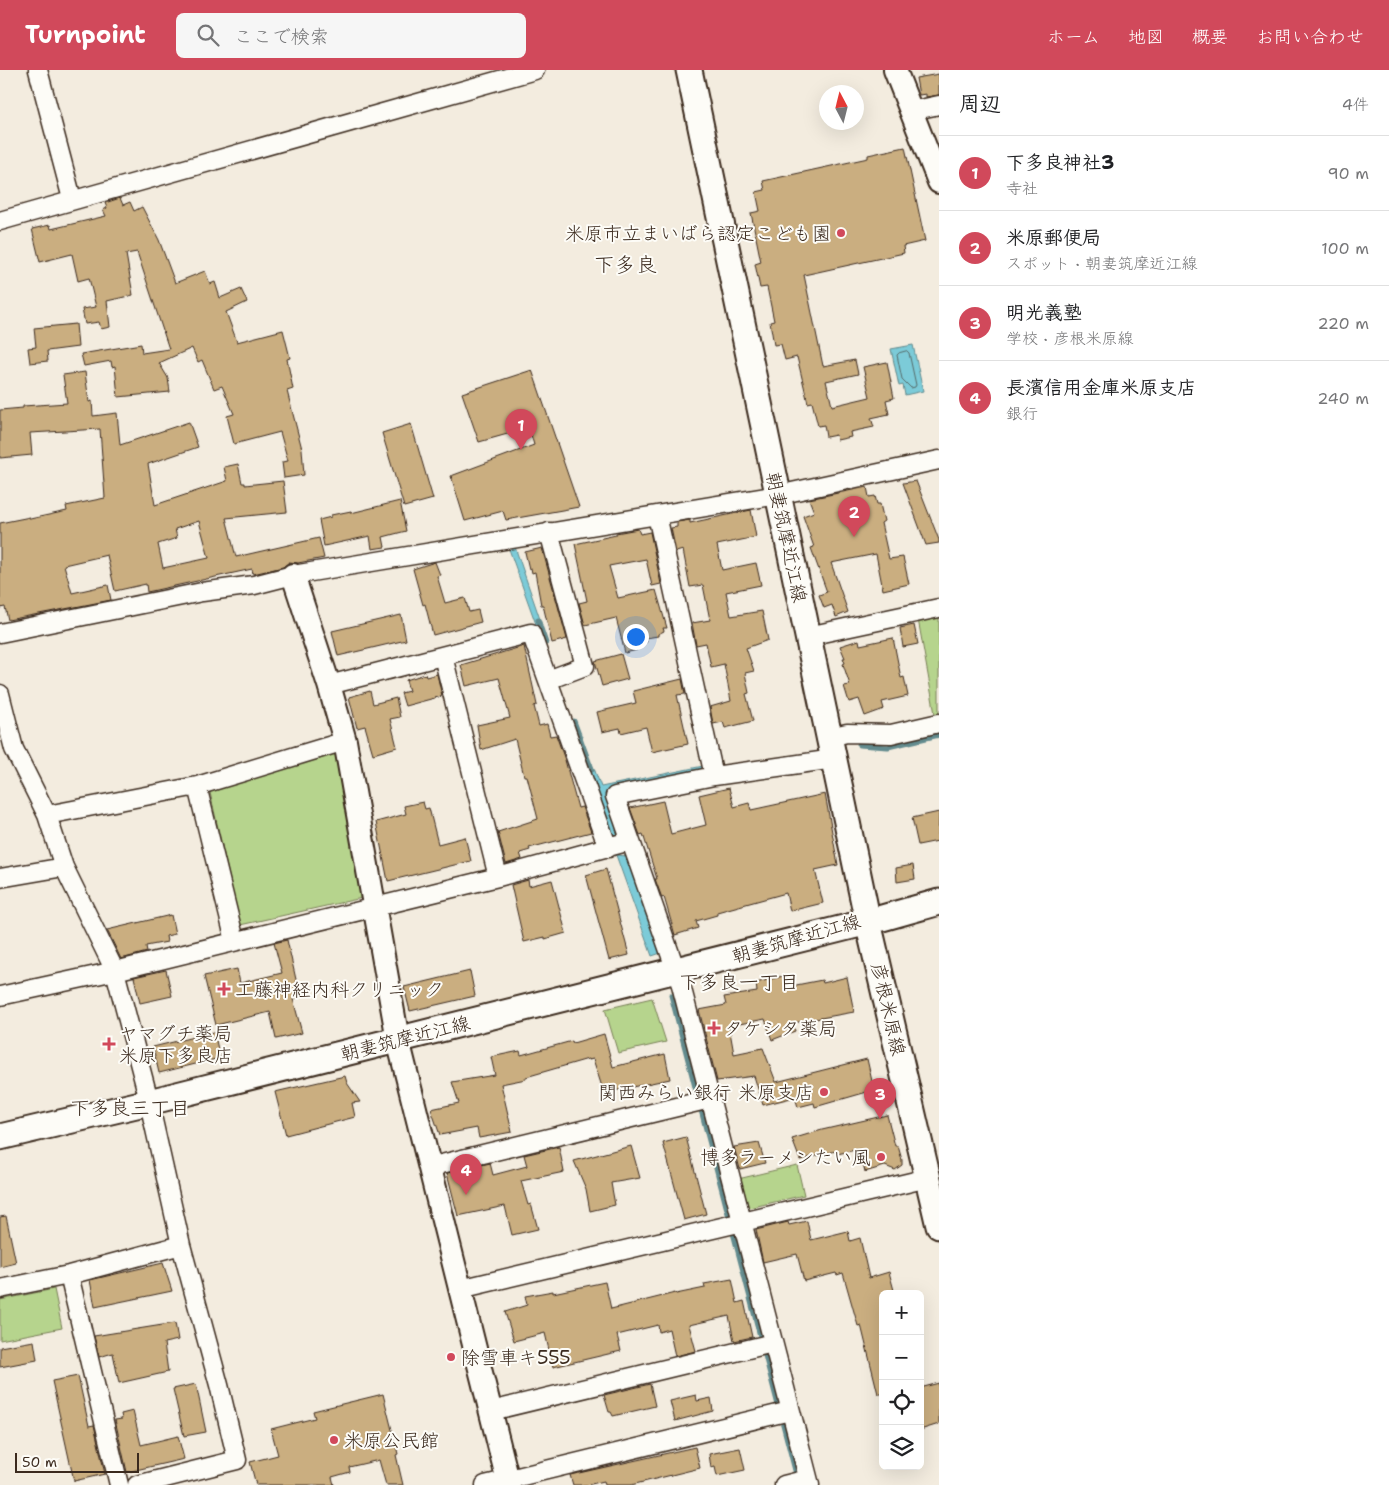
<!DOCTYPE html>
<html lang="ja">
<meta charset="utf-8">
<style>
body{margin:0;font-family:"Shantell Sans","Klee One",sans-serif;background:#f6f6f6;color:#202124}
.controls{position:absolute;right:15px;bottom:15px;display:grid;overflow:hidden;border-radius:8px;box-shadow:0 5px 20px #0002}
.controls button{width:45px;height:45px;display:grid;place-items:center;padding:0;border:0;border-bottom:1px solid #e0e0e0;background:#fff;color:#202124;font:25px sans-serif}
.compass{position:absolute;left:819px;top:15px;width:45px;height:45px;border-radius:50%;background:#fff;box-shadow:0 5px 20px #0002;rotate:353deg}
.scale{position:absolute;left:15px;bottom:12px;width:124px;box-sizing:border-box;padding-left:5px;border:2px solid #3b2a1e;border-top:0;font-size:14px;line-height:18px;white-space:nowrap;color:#3b2a1e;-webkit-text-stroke:4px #fdfcf7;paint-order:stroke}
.you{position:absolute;left:635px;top:566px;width:18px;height:18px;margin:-12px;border:4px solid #fff;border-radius:50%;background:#1a73e8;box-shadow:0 0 0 8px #1a73e833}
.badge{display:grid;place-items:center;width:32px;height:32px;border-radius:50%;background:#d1495b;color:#fff;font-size:16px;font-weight:700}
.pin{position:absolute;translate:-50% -41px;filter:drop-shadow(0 1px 2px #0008)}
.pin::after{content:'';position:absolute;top:26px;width:18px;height:15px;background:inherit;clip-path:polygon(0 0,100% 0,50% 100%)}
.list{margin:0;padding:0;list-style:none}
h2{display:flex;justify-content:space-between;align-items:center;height:65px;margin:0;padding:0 20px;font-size:21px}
h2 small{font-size:16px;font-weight:400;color:#757577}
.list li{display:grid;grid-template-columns:32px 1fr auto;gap:15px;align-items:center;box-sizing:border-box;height:75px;padding:0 20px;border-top:1px solid #e0e0e0}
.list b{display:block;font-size:19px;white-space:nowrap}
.list p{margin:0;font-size:16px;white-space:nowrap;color:#757577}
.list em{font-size:16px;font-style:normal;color:#757577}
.icon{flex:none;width:28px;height:28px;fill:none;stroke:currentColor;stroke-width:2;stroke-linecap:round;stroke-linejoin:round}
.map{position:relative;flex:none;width:939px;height:1415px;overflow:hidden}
header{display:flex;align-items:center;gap:30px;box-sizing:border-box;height:70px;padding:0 25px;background:#d1495b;color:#fff}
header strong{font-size:24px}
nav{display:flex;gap:28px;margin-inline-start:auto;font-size:18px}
.search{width:350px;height:45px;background:#f6f6f6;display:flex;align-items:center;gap:12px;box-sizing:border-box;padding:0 18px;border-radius:8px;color:#757577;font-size:19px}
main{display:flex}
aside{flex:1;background:#fff}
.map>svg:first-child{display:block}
</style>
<header>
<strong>Turnpoint</strong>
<div class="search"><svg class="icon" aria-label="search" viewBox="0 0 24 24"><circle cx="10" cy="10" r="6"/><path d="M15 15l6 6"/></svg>ここで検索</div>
<nav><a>ホーム</a><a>地図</a><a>概要</a><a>お問い合わせ</a></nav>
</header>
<main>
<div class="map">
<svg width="939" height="1415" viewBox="0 0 939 1415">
<rect width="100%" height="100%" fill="#f3ecdf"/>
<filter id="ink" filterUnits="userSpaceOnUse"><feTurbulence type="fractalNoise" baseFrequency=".02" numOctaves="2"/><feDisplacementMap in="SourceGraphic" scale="10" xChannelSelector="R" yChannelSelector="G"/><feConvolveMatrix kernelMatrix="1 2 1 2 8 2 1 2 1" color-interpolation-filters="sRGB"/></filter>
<g filter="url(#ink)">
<path fill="#b6d48d" stroke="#787f56" d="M939,545V643L935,644L918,549Z
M337,683L362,828L240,855L209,718Z
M652,928L666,972L618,983L605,939Z
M797,1095L804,1125L749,1138L738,1109Z
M54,1219L62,1258L0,1270V1230Z"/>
<path fill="#7ccbd8" stroke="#628b8e" d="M913,275L923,321L905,325L903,315L899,316L891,279Z
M515,477L542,555L537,557L509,479Z
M592,693L601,717L703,696L700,705L605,724L619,762L611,771L585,696Z
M616,785L627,786L661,883L652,886Z"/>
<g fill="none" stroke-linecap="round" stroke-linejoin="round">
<path stroke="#556a68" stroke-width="1" d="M907,281L909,283L916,315L915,317L911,318L902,309L897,285L899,283Z"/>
<path stroke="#628b8e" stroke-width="5" d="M538,550L546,573
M574,651L592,700
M859,675L888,677L939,665
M671,925L797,1408"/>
</g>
<path fill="#caae80" stroke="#3b2a1e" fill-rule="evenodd" d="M939,4V25L926,27V24L919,25L916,8Z
M905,77L925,171L903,176L904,183L804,205L823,296L855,290L858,304L826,311L832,336L870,327L863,297L887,292L894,328L886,330L889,344L871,348L874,357L850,362L851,367L837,370L836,365L826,367L824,355L818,356L812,332L808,333L797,287L785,290L781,274L774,275L770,252L774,251L767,217L760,218L755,194L761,192L751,143L760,141L756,122L765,120L763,111L868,88V85Z
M120,128L123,135L130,132L134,141L142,137L159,170L175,213L205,201L210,214L215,212L220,228L241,219L247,232L226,242L237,272L283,260L290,288L287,289L293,319L287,321L302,379L304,405L284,408L282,392L288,391L280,362L234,374L227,346L234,344L222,316L214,319L202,290L198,292L192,278L159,293L168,308L170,322L118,327L115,296L112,297L111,291L84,296L81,284L141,274L142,283L169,279L137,182L126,184L133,225L107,231L110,257L101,259L99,252L85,254L82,239L96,237L89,208L78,211L72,184L40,192L32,159L50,155L51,159L106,146L103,140L107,138L105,133Z
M76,254L78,277L47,281L48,291L30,293L28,278L36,277L34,258Z
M532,300L579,437L506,450L503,441L465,451L451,406L534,375L529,358L479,372L462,323Z
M85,302L89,332L92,331L93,346L117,343L120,375L189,352L198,377L148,394L155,435L227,411L224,397L238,394L242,413H245V415L283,411L287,442L226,448L236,487L319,468L324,488L298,493L289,492L283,497L253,504L252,499L147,522L146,514L115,521L107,485L64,495L72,523L108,515L111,530L8,550L5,537L0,538V453L30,447V449L67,441L66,436L105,428L100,359L30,363L32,385L0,388V340L23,338V336L67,333L63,305ZM199,451L209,488L163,498L158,474L177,468L175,459Z
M411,354L433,429L404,437L382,363Z
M916,411L939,470V473L926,475L903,413Z
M867,417L869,427L875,426L877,434H880L884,451L881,453L889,489L903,487L909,514L883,520L876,484L831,493L848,542L836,547L832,535L824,538L819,525L827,522L811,478L814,477L803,446L814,442L809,429Z
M400,431L406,461L383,467L385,477L372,479L370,466L324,476L319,450L331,447V445L351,441V443Z
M751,440L756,467L717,475L722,500L756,493L761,515L726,522L731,546L762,541L768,570L746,578L754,601L745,603L749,623L746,624L753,651L725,658L723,652L713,654L710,637L731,631L724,594L711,597L706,573L696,575L692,553L710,550L703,515L690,517L683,480L676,482L671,458L677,457V452L690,450V453Z
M638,459L640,464L650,462L661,514L652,516L646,489L609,496L618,528L656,520L667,558H663L664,561L658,564V566L646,568L647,572L635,574L637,580L625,583L616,548L585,555L579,533L587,531L575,474L616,465V463Z
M542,478L567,569L552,573L543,535H541L535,502L532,503L531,498L529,499L525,482Z
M435,492L440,505L437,506L445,533L465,528L469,542L478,540L481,552L433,565L425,534L423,535L413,499Z
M401,545L406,570L338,586L332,561Z
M914,555L918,574L903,577L900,558Z
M893,568L901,608L904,607L908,626L882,632L884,639L865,646L859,629L849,632L844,616L850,615L843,594L845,593L843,588H845L840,576L859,570L860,575Z
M524,576L537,635L534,636L539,656L547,654L550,666L556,665L565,690L578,738L582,737L591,762L529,778L530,780L520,783L522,789L506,794L498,762L538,749L527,706H524L515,669L481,680L477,655L510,648L499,608L466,616L461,595Z
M621,584L628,609L602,616L595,591Z
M425,604L426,607L437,604L442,626L405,636L401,623L409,621L406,610Z
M682,609L685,624L677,625L688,674L652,682L646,657L621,663L620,658L602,662L597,642L636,633L633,621Z
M370,621L373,634L396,628L400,647L390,649L397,677L373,684L365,656L357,658L349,627Z
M729,718L734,737L749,733L751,740L825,724L838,795L815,800L823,833L790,841L786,823L717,842V845L696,851L698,858L675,865L664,827L662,828L655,809H657L643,764L640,765L630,738L663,731L671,764L706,755L699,725Z
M423,732L425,739L429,738L438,774L465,767L471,791L388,811L376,752L406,744L404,736Z
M939,742L938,771L918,775L912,748Z
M913,795L915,809L897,812L896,798Z
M606,799L629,885L609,890L586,805Z
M528,810L529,816L552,810L566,863L545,869V867L524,872L511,815Z
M171,845L175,864L166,866L167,872L146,876L147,882L121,889L107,860Z
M287,870L300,927L293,929L302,963L276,969L270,942L216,955L204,906L237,899L240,913L282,903L274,873Z
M166,900L172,926L140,933L134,907Z
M470,901L475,926L410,941L404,917Z
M783,906L786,917L822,910L823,913L847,907L854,942L793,953L795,961L772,970L765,949L729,956L734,984L763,978L776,1012L867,989L874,1020L815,1037L814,1033L798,1037L795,1027L763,1035L754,1006L717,1011L699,940L726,935L724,927L757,922L756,913Z
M214,962L220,988L159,1003L153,977Z
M604,964L613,997L665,984L670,1009L604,1023L593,989L589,990L588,989L526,1007V1009L501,1014L512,1062L479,1068L477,1058L440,1065L431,1039L459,1033L452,1012L495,1005L491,987L520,981L521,985L572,971L573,973Z
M345,1006L347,1013L360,1032L352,1033L355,1047L286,1065L275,1022Z
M887,1045L895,1076H898L902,1090V1095L895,1100L885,1096L865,1102L860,1079L837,1084L836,1081L800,1090L792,1069L822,1060Z
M686,1067L706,1144L684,1150L663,1073Z
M759,1073L765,1093L740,1099L734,1077Z
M631,1076L640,1108L611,1113L615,1135L590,1141L586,1119L574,1091Z
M559,1077L564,1102L521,1111L528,1135L531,1134L538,1159L512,1165L505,1136L458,1146L447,1103L490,1093L493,1105L527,1096L524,1085Z
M6,1146L16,1193L0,1197V1147Z
M807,1151L811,1170L848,1161L850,1171L860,1168L869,1208L889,1202L895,1224H883V1324H878L861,1255L858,1256L843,1203L837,1205L836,1203L804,1211L797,1184L763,1192L756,1160L788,1152L789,1155Z
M163,1193L172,1221L95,1237L90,1210Z
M732,1209L737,1233L744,1231L752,1267L734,1271L729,1246L689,1255L696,1281L675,1286L669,1259L659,1262L658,1255L617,1265L621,1281L553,1297L545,1263L514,1271L505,1242L527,1235L525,1226L553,1221V1223L605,1212L611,1239L675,1223L676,1224L705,1218L704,1214Z
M175,1253L178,1270L164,1273L168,1302L119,1313L113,1283L99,1287L94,1266Z
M34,1271L37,1290L0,1297V1277Z
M78,1306L89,1356L94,1355L105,1404L74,1411L52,1311Z
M939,1313V1354L920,1360V1318Z
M196,1314L206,1362L184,1366L173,1319Z
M650,1314L655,1336L613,1346L611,1342H609L604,1325Z
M383,1324L398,1384L396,1385L403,1415H386L379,1390L349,1397L350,1402L332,1407L334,1415H256L250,1392L278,1385L271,1359L315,1348L313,1341Z
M696,1325L697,1331L711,1328L713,1341L675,1351L670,1331Z
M133,1341L141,1375L178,1366L184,1389L127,1402L115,1350L122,1349L121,1344Z
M695,1377L700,1398L631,1415H605L604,1411L587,1415H573L570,1405Z
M740,1378L745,1400L717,1406L715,1397L711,1398L709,1384Z"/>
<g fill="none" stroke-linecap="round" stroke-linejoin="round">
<defs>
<path id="minor" d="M38,0L72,129
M911,41L939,35
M0,151L535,0
M657,445L714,706L834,689
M0,563L202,522L254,515L293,505L778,425L939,390
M808,566L939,538
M443,586L498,807
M548,610L585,596L549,462
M329,615L531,563L608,778
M0,624L14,679L47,745L64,797L115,901L146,1019L181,1175L219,1315L237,1390L137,1415
M829,667L847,663L891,664L939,653
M714,706L615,726L681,915L810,1415
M197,716L235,871
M47,745L197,716L345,671
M0,808L64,797
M0,926L115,901L498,807L630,771
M429,1097L710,1029
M69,1205L119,1415
M0,1219L69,1205L181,1175
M460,1219L928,1108
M491,1341L773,1273
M485,1415L790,1341
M784,1415L808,1409"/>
<path id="tertiary" d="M895,0L939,112
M293,505L329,615L345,671L398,970L509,1415"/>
<path id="secondary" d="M939,832L868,852L939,1156
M0,1067L149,1032L868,852L689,0"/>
</defs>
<use href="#minor" stroke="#3b2a1e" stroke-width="21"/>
<use href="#tertiary" stroke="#3b2a1e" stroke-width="26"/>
<use href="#secondary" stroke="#3b2a1e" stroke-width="29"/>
<use href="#minor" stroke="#fdfcf7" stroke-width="18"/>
<use href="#tertiary" stroke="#fdfcf7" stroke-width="22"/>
<use href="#secondary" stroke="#fdfcf7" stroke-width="25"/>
</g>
</g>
<g fill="#d1495b" stroke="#fdfcf7" stroke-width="2">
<circle cx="841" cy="163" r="5"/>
<path d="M221.5 911.5h5v5h5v5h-5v5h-5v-5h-5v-5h5z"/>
<path d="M711.5 950.5h5v5h5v5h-5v5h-5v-5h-5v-5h5z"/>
<path d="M106.5 966.5h5v5h5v5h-5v5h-5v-5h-5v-5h5z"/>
<circle cx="824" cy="1022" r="5"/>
<circle cx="881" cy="1087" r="5"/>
<circle cx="451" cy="1287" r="5"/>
<circle cx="334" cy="1370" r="5"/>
</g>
<g text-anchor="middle" stroke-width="4" stroke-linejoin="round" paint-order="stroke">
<g font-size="19" fill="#3b2a1e" stroke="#fdfcf7" text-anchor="start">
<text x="831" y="170" text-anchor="end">米原市立まいばら認定こども園</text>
<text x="235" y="926">工藤神経内科クリニック</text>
<text x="724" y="965">タケシタ薬局</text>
<text x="119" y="970">ヤマグチ薬局<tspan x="119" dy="22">米原下多良店</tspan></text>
<text x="814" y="1029" text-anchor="end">関西みらい銀行 米原支店</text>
<text x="871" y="1094" text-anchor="end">博多ラーメンたい風</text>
<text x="461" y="1294">除雪車キ555</text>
<text x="344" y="1377">米原公民館</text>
</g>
<g font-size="19" fill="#3b2a1e" stroke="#fdfcf7">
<text transform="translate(787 467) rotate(78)" y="7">朝妻筑摩近江線</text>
<text transform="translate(796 868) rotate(-16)" y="7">朝妻筑摩近江線</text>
<text transform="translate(889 939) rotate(77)" y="7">彦根米原線</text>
<text transform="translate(405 968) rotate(-14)" y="7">朝妻筑摩近江線</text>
</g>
<g font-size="20" fill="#3b2a1e" stroke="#fdfcf7">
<text x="739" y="919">下多良一丁目</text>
<text x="130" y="1045">下多良三丁目</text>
</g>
<g font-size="21" fill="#3b2a1e" stroke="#fdfcf7">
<text x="625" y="202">下多良</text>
</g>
</g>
</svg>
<div class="controls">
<button>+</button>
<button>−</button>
<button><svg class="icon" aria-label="locate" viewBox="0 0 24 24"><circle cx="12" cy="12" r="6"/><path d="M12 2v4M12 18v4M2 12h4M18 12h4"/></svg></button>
<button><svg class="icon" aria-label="layers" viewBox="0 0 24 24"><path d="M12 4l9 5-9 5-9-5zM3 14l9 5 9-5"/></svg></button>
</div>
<svg class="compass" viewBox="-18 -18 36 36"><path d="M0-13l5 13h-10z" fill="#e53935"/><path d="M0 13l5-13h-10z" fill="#757577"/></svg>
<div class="scale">50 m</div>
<div class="you"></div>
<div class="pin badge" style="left:521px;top:380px">1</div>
<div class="pin badge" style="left:854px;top:467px">2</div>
<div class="pin badge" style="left:880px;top:1049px">3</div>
<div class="pin badge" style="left:466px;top:1125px">4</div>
</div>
<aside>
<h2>周辺<small>4件</small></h2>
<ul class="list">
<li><span class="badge">1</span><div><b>下多良神社3</b><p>寺社</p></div><em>90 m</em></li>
<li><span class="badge">2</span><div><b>米原郵便局</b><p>スポット · 朝妻筑摩近江線</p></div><em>100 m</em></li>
<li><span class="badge">3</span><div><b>明光義塾</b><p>学校 · 彦根米原線</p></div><em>220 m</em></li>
<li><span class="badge">4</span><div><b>長濱信用金庫米原支店</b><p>銀行</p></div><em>240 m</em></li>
</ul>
</aside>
</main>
